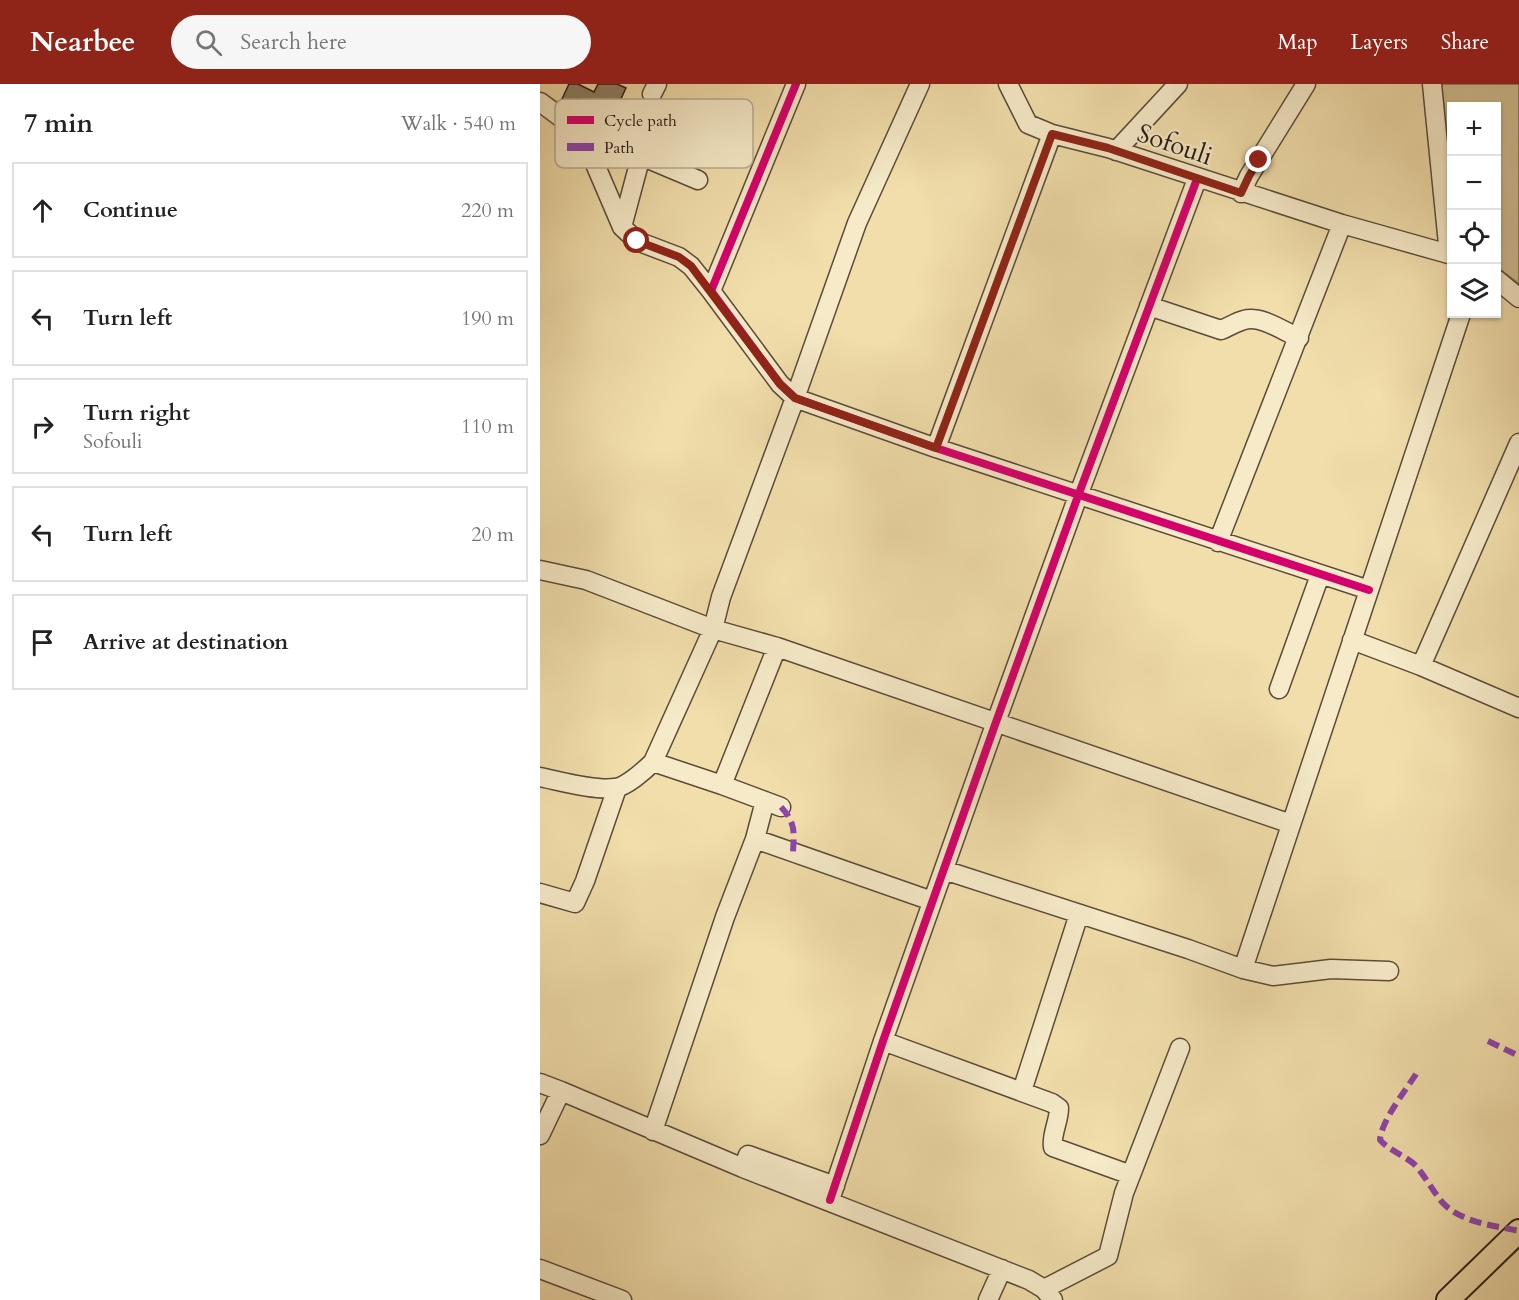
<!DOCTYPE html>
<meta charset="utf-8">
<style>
body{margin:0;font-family:Cardo,serif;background:#f6f6f6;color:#222}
.controls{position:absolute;right:18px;top:18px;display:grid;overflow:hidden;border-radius:0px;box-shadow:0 2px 4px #0004}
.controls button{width:54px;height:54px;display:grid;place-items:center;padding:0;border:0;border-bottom:2px solid #e0e0e0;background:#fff;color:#222;font:30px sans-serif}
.stop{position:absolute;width:18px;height:18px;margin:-14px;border:4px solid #8f2418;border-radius:50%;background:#fff}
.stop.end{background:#8f2418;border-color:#fff;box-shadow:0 2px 6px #0008}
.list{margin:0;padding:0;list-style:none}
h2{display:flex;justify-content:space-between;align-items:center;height:78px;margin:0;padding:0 24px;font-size:26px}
h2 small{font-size:20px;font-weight:400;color:#767676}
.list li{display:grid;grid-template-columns:39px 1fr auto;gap:18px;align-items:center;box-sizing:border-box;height:96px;margin:0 12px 12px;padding:0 12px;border:2px solid #e0e0e0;border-radius:0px}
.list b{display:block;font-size:22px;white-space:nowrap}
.list p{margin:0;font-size:20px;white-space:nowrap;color:#767676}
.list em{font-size:20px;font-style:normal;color:#767676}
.icon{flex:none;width:33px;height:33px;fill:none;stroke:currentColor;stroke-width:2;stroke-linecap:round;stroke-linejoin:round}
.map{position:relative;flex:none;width:979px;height:1216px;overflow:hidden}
header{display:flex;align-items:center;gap:36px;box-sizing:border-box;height:84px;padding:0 30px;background:#8f2418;color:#fff}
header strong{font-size:28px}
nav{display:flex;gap:33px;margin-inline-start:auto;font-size:21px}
.search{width:420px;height:54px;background:#f6f6f6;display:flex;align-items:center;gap:15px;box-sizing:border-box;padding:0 21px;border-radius:33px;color:#767676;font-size:22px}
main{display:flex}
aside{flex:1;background:#fff}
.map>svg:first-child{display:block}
</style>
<header>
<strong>Nearbee</strong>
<div class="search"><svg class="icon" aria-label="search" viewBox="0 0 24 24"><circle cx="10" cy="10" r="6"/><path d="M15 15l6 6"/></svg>Search here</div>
<nav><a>Map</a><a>Layers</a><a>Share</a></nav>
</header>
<main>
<aside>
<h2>7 min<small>Walk · 540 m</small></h2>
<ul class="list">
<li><svg class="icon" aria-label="ahead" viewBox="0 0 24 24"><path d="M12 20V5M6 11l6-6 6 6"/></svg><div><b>Continue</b></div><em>220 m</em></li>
<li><svg class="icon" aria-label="left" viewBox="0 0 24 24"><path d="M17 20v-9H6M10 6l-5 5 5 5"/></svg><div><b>Turn left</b></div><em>190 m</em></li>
<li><svg class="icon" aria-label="right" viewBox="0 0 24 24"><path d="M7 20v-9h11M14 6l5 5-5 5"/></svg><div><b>Turn right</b><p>Sofouli</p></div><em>110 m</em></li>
<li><svg class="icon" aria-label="left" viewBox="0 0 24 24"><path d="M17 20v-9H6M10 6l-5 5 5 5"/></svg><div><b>Turn left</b></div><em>20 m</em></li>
<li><svg class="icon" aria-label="arrive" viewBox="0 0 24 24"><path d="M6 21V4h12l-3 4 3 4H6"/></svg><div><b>Arrive at destination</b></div></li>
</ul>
</aside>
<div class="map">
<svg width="979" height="1216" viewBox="0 0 979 1216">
<rect width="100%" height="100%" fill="#f1deab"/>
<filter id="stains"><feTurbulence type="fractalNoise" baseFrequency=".00333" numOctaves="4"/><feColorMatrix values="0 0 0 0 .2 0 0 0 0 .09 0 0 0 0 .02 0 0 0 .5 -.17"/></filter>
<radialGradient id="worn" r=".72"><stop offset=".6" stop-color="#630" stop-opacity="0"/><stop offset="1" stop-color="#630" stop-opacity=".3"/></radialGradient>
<path fill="#cfbd91" stroke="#7b6c52" stroke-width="1.5" d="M899,0H979V200L957,183L956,22H912L911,117Z"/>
<path fill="#908063" stroke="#271b14" stroke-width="1.5" d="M29,0H38L54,8L58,0H77L86,4L80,17L101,25L95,40L38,15L35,23L21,17Z"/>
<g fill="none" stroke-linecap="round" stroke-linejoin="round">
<defs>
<path id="minor" d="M256,0L171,207L240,300L255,314L396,364L829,506
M468,0L488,40L512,50L568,64L802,140L912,171
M892,0L909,170
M112,10L117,0
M0,18L35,44L49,66L82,143
M35,44L68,55L101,72L82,143L97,157L139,173L151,182L171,207
M576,67L638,0
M101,72L158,96
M701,109L709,92L766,0
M956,195L979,214
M609,222L681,246C689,243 696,238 704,236C721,231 743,247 759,254
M396,364L512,50
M678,458L802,140
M0,486L46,496L173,545L181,513L255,314L317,139L380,0
M812,556L881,582L979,624
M881,582L979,359
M739,605L780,491
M113,678L182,701L241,723
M0,693C20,697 55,707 75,704C86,703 105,686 113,678L173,545L237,563L751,740
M182,701L237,563
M215,755L392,817
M404,786L648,865L703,885L733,892L791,885L849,887
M0,809L35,819L45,797L77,704
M703,885L921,230
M343,957L512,1019L519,1024C519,1038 511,1050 513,1063L591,1091
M0,999L21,1007
M482,1007L539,830
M113,1047L185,833L215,755L225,717
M0,1051L21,1007L203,1084L489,1196L504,1205L513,1216
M203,1084L208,1071L295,1102
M290,1116L343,957L456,638L538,412L657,95
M0,1185L82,1216
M504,1205L568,1172L584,1109L640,964
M448,1216L462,1185"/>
<path id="major" d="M908,1216L979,1147"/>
</defs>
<use href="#minor" stroke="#5a4c3a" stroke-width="21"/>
<use href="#major" stroke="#271b14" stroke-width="26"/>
<use href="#minor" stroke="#f6eac8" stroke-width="18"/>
<use href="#major" stroke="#f1deab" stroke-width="22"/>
<path stroke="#8e44ad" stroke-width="6" stroke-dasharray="12 6" stroke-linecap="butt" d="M241,723C256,739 254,748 253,768
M948,957L979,972
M876,990C866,1006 841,1037 840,1056C851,1068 867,1072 877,1083C886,1094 893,1107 902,1118C921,1139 953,1141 979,1147"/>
<defs>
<path id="cycleway" d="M256,0L171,207L240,300L255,314L396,364L829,506
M290,1116L343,957L456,638L538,412L657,95"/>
</defs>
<use href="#cycleway" stroke="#f6eac8" stroke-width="11"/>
<use href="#cycleway" stroke="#d6006c" stroke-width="8"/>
</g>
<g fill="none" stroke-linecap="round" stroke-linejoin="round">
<path stroke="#8f2418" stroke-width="8" d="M97,157L139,173L151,182L240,300L255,314L396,364L512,50L568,64L701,109L709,92L719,76"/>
</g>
<g text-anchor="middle" stroke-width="4.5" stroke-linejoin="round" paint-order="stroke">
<g font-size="26" fill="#271b14" stroke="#f6eac8">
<text transform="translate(635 60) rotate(19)" y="9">Sofouli</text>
</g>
</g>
<rect x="15" y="15" width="198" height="69" rx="9" fill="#f6eac8" stroke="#b8ac92" stroke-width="1.5"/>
<rect x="27" y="32" width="27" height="8" fill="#d6006c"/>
<rect x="27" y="59" width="27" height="8" fill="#8e44ad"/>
<g font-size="16" fill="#271b14">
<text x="64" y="42">Cycle path</text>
<text x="64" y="69">Path</text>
</g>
<rect width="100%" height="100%" filter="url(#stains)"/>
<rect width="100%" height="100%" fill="url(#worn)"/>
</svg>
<div class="controls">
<button>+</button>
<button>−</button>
<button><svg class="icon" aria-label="locate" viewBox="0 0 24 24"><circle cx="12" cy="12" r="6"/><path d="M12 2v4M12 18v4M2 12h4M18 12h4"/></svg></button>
<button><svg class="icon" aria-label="layers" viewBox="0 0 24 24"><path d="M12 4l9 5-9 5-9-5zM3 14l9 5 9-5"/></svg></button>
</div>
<div class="stop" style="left:97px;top:157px"></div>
<div class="stop end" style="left:719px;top:76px"></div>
</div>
</main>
